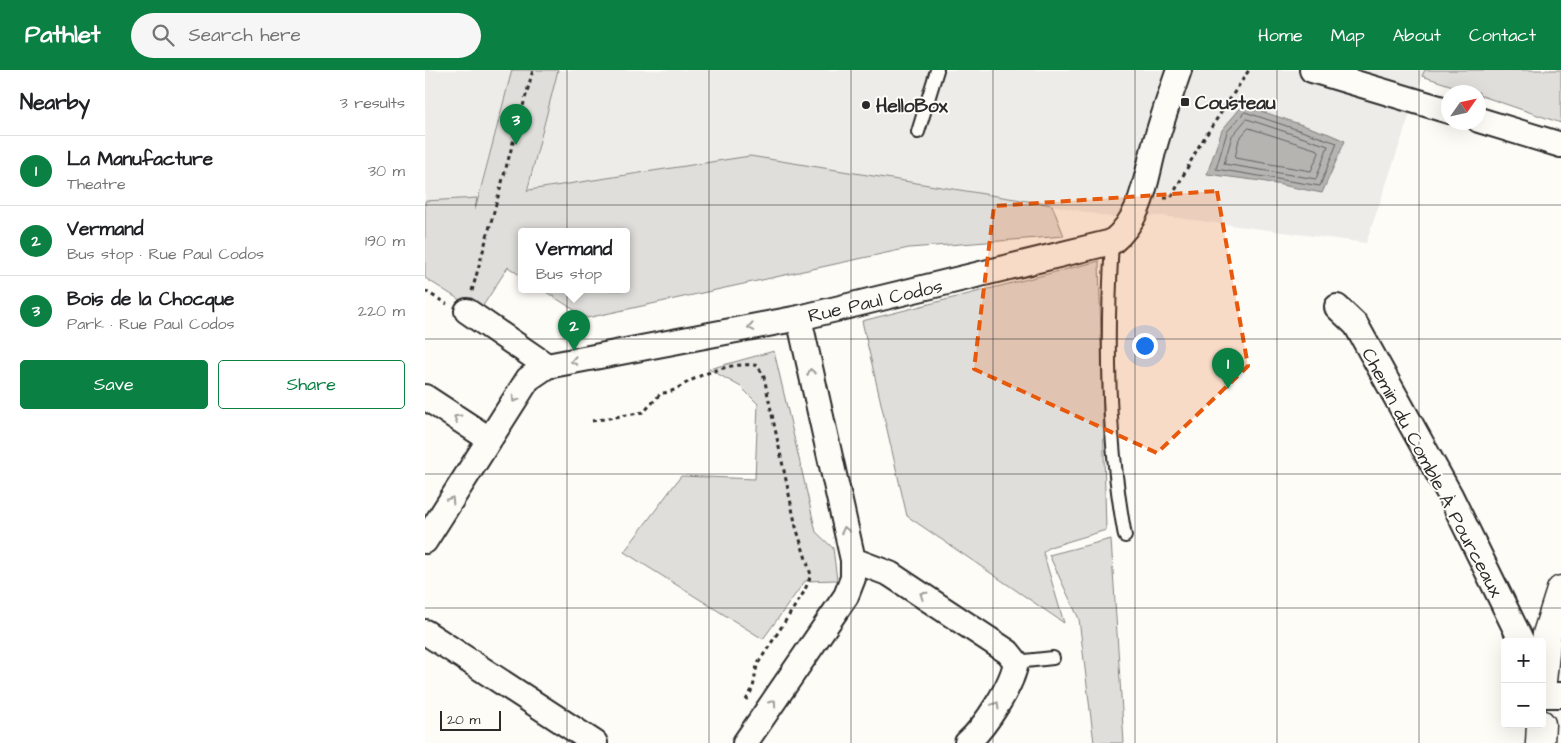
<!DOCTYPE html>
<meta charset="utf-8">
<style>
body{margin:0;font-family:"Architects Daughter",sans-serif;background:#f6f6f6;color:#202124}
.controls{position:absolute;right:15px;bottom:15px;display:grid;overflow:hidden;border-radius:5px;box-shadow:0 5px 20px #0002}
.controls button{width:45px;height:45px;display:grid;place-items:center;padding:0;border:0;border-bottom:1px solid #e0e0e0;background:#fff;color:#202124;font:25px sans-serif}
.compass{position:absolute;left:1016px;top:15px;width:45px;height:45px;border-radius:50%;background:#fff;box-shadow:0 5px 20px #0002;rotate:56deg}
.scale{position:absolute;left:15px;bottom:12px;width:61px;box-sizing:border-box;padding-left:5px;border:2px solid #2b2b2b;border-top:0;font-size:14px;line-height:18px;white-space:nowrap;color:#2b2b2b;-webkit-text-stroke:4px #fdfcf7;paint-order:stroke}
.you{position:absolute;left:719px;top:275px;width:18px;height:18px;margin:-12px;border:4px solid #fff;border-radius:50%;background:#1a73e8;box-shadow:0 0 0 8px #1a73e833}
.badge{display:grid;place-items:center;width:32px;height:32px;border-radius:50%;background:#0b8043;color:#fff;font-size:16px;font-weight:700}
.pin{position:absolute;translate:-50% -41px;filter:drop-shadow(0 1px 2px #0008)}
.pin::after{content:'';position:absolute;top:26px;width:18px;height:15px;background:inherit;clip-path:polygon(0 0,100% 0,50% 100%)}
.popup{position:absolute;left:93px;top:158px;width:112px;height:65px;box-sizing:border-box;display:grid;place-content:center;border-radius:5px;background:#fff;filter:drop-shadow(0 1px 4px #0005);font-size:16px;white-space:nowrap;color:#757577}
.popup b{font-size:19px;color:#202124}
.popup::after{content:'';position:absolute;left:50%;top:100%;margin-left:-10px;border:10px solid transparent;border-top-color:#fff}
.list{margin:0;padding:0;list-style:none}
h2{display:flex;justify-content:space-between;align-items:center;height:65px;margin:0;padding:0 20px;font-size:21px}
h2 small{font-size:16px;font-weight:400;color:#757577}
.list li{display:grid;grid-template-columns:32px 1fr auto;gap:15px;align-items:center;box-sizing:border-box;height:70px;padding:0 20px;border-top:1px solid #e0e0e0}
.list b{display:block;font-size:19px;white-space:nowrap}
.list p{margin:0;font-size:16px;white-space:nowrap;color:#757577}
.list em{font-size:16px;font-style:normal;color:#757577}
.actions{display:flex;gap:10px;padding:15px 20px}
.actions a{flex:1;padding:11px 0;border:1px solid #0b8043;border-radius:5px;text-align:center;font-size:18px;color:#0b8043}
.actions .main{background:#0b8043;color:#fff}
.icon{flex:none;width:28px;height:28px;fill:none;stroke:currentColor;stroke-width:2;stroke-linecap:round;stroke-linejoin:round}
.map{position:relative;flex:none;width:1136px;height:673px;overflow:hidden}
header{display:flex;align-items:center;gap:30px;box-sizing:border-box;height:70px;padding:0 25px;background:#0b8043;color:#fff}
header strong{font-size:24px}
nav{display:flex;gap:28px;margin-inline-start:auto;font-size:18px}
.search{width:350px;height:45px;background:#f6f6f6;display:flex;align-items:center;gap:12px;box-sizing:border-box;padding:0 18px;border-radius:28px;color:#757577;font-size:19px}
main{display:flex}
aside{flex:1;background:#fff}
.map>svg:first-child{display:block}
</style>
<header>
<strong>Pathlet</strong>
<div class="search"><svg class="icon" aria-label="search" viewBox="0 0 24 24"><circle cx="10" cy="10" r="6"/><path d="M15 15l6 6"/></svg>Search here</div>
<nav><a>Home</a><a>Map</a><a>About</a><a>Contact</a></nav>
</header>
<main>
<aside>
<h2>Nearby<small>3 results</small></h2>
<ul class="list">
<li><span class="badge">1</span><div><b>La Manufacture</b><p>Theatre</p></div><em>30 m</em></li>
<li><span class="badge">2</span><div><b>Vermand</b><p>Bus stop · Rue Paul Codos</p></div><em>190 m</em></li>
<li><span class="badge">3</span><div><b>Bois de la Chocque</b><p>Park · Rue Paul Codos</p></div><em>220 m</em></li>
</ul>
<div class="actions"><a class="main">Save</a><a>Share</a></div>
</aside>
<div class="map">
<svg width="1136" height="673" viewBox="0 0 1136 673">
<rect width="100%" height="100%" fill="#fdfcf7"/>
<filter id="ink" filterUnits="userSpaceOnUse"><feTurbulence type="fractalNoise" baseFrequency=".02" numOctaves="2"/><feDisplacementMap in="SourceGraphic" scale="10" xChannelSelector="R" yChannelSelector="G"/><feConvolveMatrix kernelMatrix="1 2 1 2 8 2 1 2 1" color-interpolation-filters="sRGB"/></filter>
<g filter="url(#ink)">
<path fill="#edece8" d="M0,0H87L52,128L0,131Z
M133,0H1000L941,173L737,146L684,147L627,135L325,86L104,120Z"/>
<path fill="#dfdeda" stroke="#858482" d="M87,0H133L102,122L104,120L325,86L627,135L639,166L484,178L162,248L118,220H202V162H96V206L83,197L54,242L0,208V131L52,128L50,140Z
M1000,0H1136V53L1054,25V22H1046L997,6Z
M674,191L681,460L625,477L618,482L639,553L482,446L437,251Z
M349,281L391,462L408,478L412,510L380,511L338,569L199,482L256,406L330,409L333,334L316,317L284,299Z
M686,469L699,673H669L654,549L624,485Z"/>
<path fill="#b5b4b1" stroke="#7e7d7b" d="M818,35L904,64L920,71L897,123L836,111L782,104L797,60Z"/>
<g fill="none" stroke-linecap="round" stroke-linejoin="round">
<path stroke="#626261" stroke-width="1" d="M820,42L912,73L895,116L791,99L802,62Z
M822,49L903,76L891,109L799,94L807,66Z
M824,58L893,80L894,83L886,101L810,88L814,69Z"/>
<defs>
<path id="lane" d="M493,62L512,0
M687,172C681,269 682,369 700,466
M591,592L628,588"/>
<path id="street" d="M887,0L1024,41
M1054,50L1136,75
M912,237L931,255L1025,425L1097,572
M42,241L122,296
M0,327L64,369
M0,471L103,309L122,296L374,248L687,172C717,148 720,112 729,78C736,52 745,26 754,0
M428,490L465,504L583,582L591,592C587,616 560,657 542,673
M0,562L170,673
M1117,625H1136
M320,673L421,526L428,508V490L374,248"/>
<path id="secondary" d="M1117,611L1122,564L1136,520
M1115,673L1116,654"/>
</defs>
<use href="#lane" stroke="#2b2b2b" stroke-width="16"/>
<use href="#street" stroke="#2b2b2b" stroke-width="28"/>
<use href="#secondary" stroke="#2b2b2b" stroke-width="31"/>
<path stroke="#2b2b2b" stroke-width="3" stroke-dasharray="4 4" stroke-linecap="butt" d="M739,128H746L774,76L824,0
M0,221L22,234
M47,221L108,0
M167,351L219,342L236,323C248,323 255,316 265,311C283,301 314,291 333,296L339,307L371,457L386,505L379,522L332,595L328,618L321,630"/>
<use href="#lane" stroke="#fdfcf7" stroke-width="12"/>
<use href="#street" stroke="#fdfcf7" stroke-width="24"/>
<use href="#secondary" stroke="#fdfcf7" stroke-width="28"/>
</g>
<defs><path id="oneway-chevron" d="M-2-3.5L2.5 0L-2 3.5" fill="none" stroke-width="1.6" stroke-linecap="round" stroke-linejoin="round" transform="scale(1.25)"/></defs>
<g stroke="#9e9e9b">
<use href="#oneway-chevron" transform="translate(326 257) rotate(169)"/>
<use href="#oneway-chevron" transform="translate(149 291) rotate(169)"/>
<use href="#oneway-chevron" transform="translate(386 302) rotate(-102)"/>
<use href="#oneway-chevron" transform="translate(90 329) rotate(123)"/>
<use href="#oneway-chevron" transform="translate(32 348) rotate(-148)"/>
<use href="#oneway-chevron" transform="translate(26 430) rotate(-58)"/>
<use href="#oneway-chevron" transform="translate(420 460) rotate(-102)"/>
<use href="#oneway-chevron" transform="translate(498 525) rotate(-146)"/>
<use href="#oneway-chevron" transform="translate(348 633) rotate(-55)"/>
<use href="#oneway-chevron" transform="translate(571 635) rotate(-59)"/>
</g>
</g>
<path fill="#e8590c" fill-opacity="0.2" stroke="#e8590c" stroke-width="4" stroke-dasharray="10 6" stroke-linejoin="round" d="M792,121L823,296L732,383L549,299L569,136Z"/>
<path fill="none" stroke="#2b2b2b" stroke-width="1" stroke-opacity="0.55" d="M142,0V673M284,0V673M426,0V673M568,0V673M710,0V673M852,0V673M994,0V673M0,135H1136M0,269H1136M0,404H1136M0,538H1136"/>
<g fill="#2b2b2b" stroke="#fdfcf7" stroke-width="2">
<rect x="755" y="27" width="10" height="10" rx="2.5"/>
<circle cx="441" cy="35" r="5"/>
</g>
<g text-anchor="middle" stroke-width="4" stroke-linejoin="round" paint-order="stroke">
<g font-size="19" font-weight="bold" fill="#2b2b2b" stroke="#fdfcf7" text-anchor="start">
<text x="770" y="39">Cousteau</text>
<text x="451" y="42">HelloBox</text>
</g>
<g font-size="19" fill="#2b2b2b" stroke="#fdfcf7">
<text transform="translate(450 230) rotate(-13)" y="7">Rue Paul Codos</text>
<text transform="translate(1008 402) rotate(62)" y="7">Chemin du Comble À Pourceaux</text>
</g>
</g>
</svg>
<div class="controls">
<button>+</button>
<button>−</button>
</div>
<svg class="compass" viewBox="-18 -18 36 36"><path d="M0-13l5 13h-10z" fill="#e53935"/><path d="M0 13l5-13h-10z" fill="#757577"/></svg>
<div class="scale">20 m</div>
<div class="you"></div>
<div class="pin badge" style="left:803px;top:319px">1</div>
<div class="pin badge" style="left:149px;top:281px">2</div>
<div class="popup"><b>Vermand</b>Bus stop</div>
<div class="pin badge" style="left:91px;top:75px">3</div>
</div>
</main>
